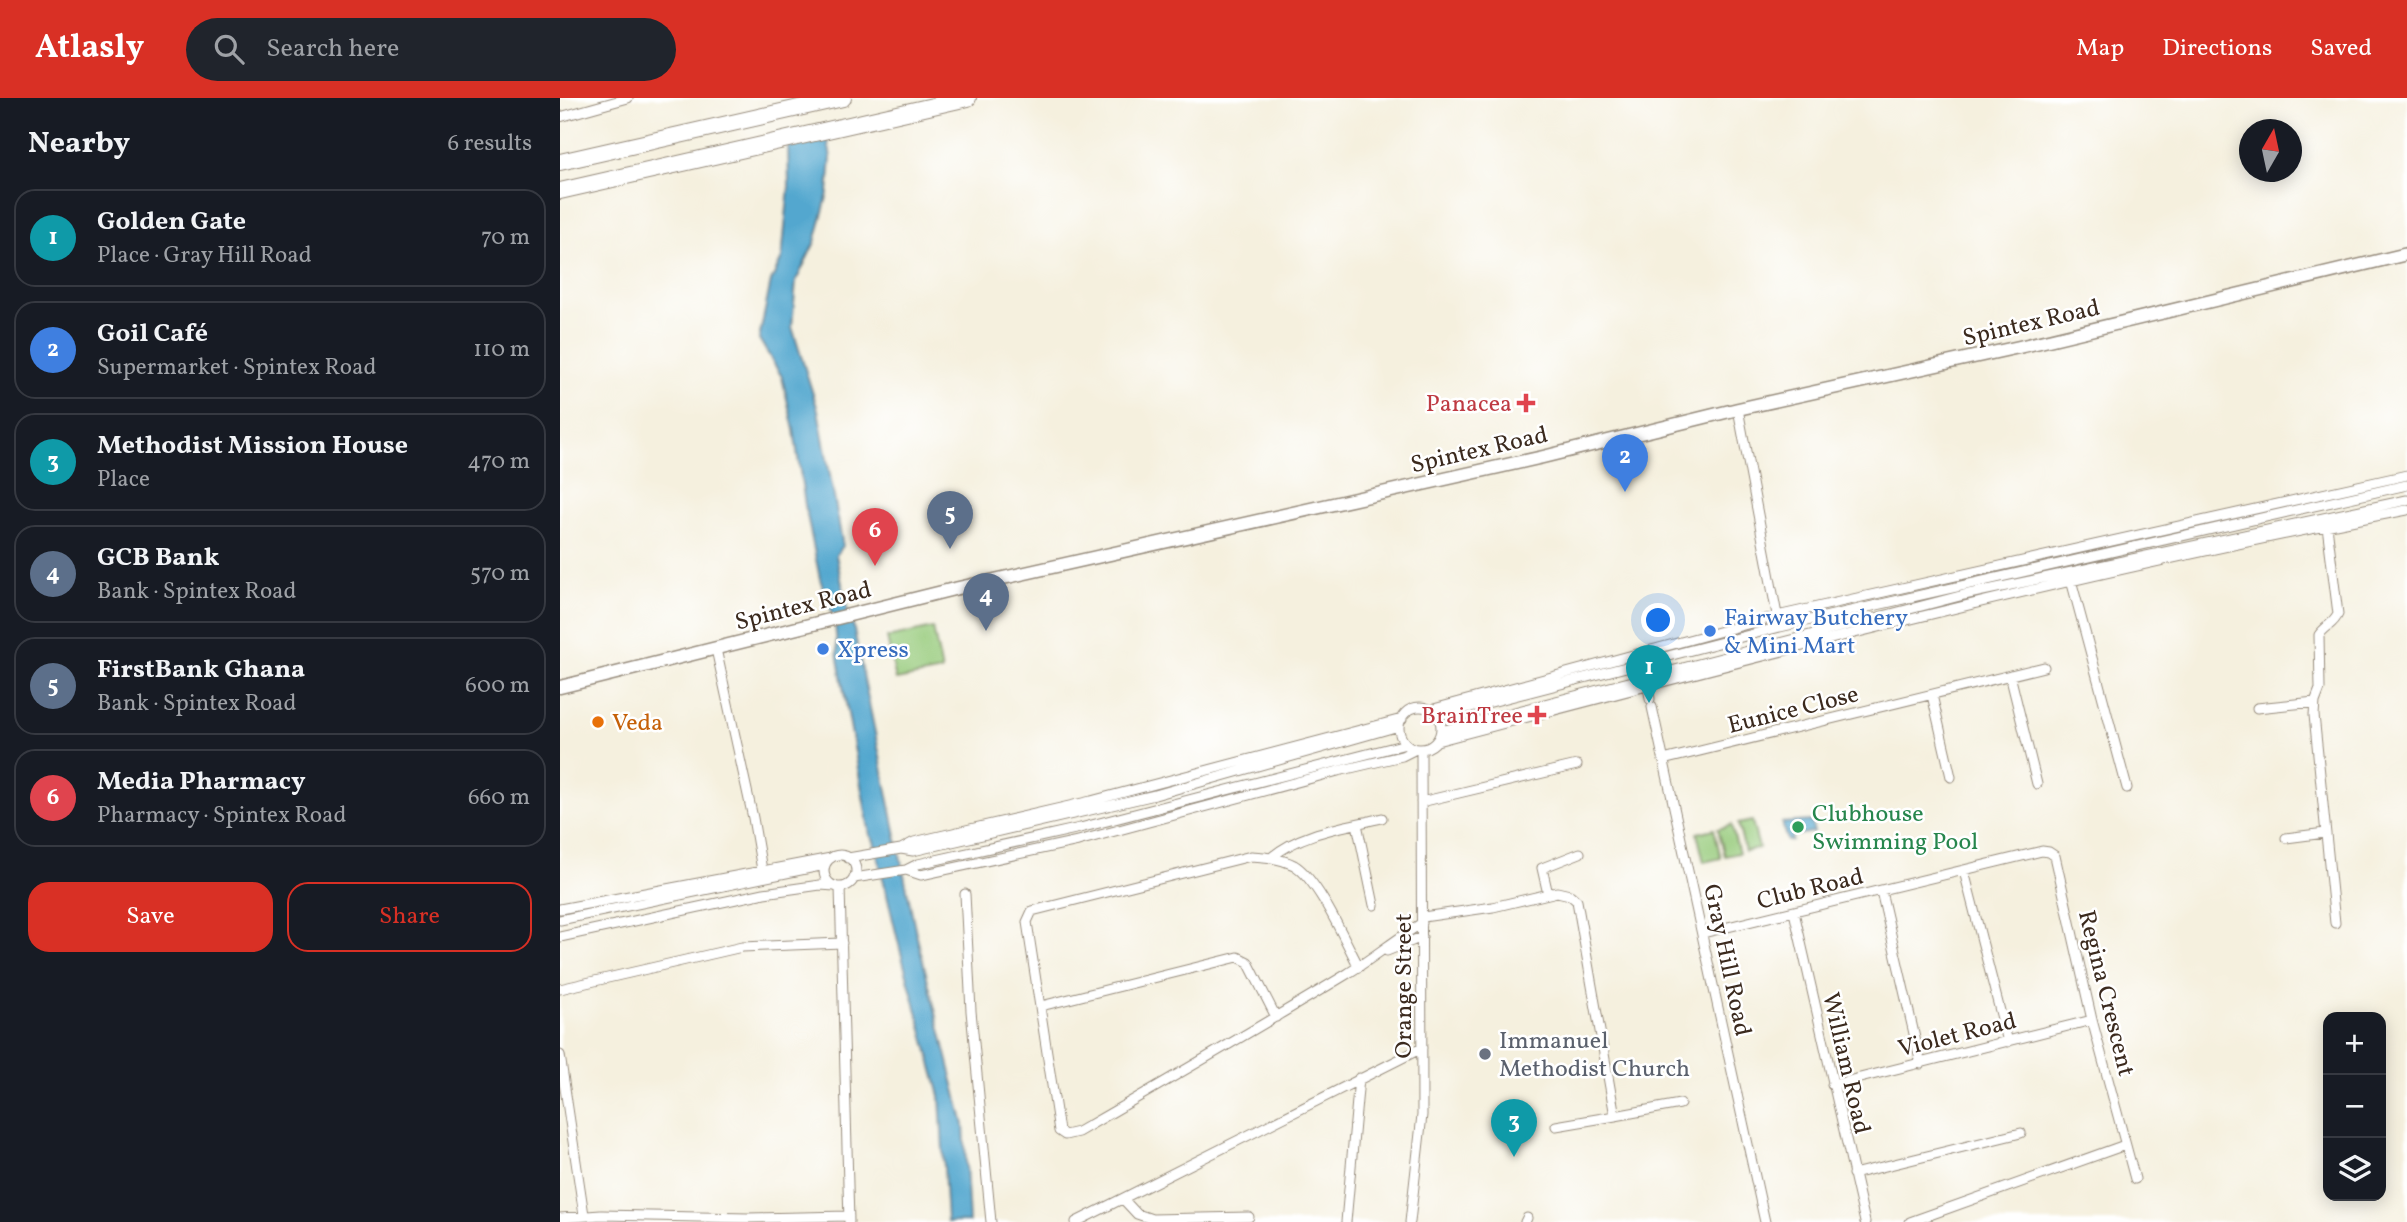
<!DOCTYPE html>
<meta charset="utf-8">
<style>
body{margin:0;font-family:Vollkorn,serif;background:#20242c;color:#f1f3f6}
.controls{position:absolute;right:21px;bottom:21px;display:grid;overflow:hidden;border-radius:14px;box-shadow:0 4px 18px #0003}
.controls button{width:63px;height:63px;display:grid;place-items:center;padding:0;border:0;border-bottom:2px solid #363941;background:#171b24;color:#f1f3f6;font:35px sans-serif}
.compass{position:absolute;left:1679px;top:21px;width:63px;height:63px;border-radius:50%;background:#171b24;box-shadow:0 4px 18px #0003;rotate:9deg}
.you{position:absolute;left:1099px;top:523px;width:24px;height:24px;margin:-18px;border:5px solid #fff;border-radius:50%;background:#1a73e8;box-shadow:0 0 0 10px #1a73e833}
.badge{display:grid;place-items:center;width:46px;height:46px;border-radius:50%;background:#d93025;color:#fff;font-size:23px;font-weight:700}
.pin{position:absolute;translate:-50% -58px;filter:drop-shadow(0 2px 4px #0008)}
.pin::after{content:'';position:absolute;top:37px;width:24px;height:21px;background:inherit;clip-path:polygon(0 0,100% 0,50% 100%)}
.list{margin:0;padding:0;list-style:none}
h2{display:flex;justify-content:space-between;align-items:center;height:91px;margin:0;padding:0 28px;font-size:30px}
h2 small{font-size:23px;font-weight:400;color:#9ea1a6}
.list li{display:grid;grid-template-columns:46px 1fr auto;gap:21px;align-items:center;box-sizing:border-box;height:98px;margin:0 14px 14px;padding:0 14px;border:2px solid #363941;border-radius:21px}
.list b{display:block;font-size:26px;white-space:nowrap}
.list p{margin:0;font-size:23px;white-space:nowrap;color:#9ea1a6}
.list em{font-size:23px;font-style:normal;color:#9ea1a6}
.actions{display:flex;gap:14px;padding:21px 28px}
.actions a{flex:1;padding:16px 0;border:2px solid #d93025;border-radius:21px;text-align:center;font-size:24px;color:#d93025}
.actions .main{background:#d93025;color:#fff}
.icon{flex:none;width:38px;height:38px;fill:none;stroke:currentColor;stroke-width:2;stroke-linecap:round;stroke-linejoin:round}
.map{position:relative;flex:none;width:1847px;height:1124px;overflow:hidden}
header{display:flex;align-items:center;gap:42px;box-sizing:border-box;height:98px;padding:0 35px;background:#d93025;color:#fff}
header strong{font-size:33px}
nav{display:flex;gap:38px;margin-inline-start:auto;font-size:24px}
.search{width:490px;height:63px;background:#20242c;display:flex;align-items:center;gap:18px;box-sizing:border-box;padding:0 24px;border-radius:38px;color:#9ea1a6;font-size:26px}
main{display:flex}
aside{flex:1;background:#171b24}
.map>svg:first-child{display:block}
</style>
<header>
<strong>Atlasly</strong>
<div class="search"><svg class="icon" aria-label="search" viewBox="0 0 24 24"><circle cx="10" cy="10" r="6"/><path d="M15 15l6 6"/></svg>Search here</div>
<nav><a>Map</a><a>Directions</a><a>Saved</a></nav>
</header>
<main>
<aside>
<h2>Nearby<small>6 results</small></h2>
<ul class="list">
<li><span class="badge" style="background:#0f9aa8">1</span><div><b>Golden Gate</b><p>Place · Gray Hill Road</p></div><em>70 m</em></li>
<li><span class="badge" style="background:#3f7fe0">2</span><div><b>Goil Café</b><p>Supermarket · Spintex Road</p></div><em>110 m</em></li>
<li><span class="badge" style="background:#0f9aa8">3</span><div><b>Methodist Mission House</b><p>Place</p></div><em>470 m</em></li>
<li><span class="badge" style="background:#5c6f8a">4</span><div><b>GCB Bank</b><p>Bank · Spintex Road</p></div><em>570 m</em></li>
<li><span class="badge" style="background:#5c6f8a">5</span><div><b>FirstBank Ghana</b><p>Bank · Spintex Road</p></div><em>600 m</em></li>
<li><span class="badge" style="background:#e0444e">6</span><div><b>Media Pharmacy</b><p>Pharmacy · Spintex Road</p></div><em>660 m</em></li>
</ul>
<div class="actions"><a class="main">Save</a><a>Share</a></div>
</aside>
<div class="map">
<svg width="1847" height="1124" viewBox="0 0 1847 1124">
<rect width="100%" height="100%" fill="#fff"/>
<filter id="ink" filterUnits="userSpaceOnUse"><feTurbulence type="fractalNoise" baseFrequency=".0143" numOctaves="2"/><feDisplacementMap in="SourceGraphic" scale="14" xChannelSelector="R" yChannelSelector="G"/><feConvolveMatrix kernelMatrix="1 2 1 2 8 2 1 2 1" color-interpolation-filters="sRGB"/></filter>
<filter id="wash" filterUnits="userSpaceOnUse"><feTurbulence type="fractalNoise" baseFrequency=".00686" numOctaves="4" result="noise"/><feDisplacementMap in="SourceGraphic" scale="28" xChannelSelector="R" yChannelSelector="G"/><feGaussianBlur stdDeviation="1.57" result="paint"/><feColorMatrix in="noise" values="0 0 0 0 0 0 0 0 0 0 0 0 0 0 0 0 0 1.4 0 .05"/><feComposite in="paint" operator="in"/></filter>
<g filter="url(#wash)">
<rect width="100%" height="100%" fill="#f5f0de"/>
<path fill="#97cb7c" stroke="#697a4d" stroke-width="2" d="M373,530L382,573L336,582L327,540Z
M1192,723L1199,750L1185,753L1178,726Z
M1171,727L1179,755L1165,758L1158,731Z
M1154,731L1161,760L1144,764L1137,735Z"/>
<path fill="#53a7cf" stroke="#476876" stroke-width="2" d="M267,37L271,60L268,95L255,144L236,183L232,229L258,312L283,448L276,457L287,510L292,522L356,835L404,1027L409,1124H387L380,998L340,851L314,743L310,737L278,561L275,525L260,481L245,407L234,332L222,279L199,241L211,183L222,160L229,88L228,46Z
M1251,723L1254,734L1231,738L1232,743H1227L1222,725Z"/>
</g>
<g filter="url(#ink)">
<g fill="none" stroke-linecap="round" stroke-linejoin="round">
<defs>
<path id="street" d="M0,19L68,0
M1178,311L1218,522
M1767,428L1778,516C1774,526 1765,528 1759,537L1760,591L1755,604L1754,617L1775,825
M1511,482L1567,690
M156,551L193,720L202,772
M1450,577L1477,686
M1088,588L1090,601
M1372,597L1391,679
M1092,609L1205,1124
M839 630a21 21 0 1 1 42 0a21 21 0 1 1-42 0Z
M1697,610L1755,604
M870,612L1217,518L1847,377
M877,618L1220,529L1847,387
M881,633L1404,497L1847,402
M877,643C1198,558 1520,474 1847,412
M1103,662L1484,569
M861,704L1017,667
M797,726L814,807
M1726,740L1765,735
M341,751L353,753L595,697L839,628
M264 773a16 16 0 1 1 32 0a16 16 0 1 1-32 0Z
M712,759C741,734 785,729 822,720
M288,760L341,751L354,744L531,703L842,621
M346,772L361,777L518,743L778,673L842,658L856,651
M1404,773L1448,944
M294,780L346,772L358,766L520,730L846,646
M280,789L289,1124
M1321,793L1361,966
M405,796L411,913L431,1124
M988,796L982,770L1020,755
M0,811L271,760
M1234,814L1305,1124
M863,819L933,809L997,794L1010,797L1017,803L1055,1018L1120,1006
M0,822L265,767
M1143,835L1482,753L1489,754L1495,758L1532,922L1575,1081
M0,839L204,795L260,787L275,788
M827,853L862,839
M799,869C785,843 758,781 734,767C720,760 706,759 691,758L472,813L467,824L499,1033L505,1037L518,1034C608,982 698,930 787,876C813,860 836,841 862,825
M0,891L182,849L282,845
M481,908L678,859L688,864L716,919
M0,957L24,1117
M1272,987L1532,922
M996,1028L1055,1018
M1293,1076L1461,1035
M563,1101L577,1116L592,1121L689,1119
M0,1120L41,1117L188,1120L289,1118
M516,1124L862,950
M786,1124L799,980
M850,1124L862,1017L861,651
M965,1124L967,1120
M1350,1124L1565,1047"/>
<path id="secondary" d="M0,589L394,491L983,359L1178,311L1459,249L1847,156"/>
<path id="highway" d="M0,64L283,0
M0,93L408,0"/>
</defs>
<use href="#street" stroke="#988d7e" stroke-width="11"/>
<use href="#secondary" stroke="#988d7e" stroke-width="15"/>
<use href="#highway" stroke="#988d7e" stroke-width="18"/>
<use href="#street" stroke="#fff" stroke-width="9"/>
<use href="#secondary" stroke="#fff" stroke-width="12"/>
<use href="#highway" stroke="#fff" stroke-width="16"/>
</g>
</g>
<g fill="#e0444e" stroke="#fff" stroke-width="2.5">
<path d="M962.5 294.5h7v7h7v7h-7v7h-7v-7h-7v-7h7z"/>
<path d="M973.5 606.5h7v7h7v7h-7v7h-7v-7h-7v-7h7z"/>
</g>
<g fill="#3f7fe0" stroke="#fff" stroke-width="2.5">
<circle cx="1150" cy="533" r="7"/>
<circle cx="263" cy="551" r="7"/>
</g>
<circle fill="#e8710a" stroke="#fff" stroke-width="2.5" cx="38" cy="624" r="7"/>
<circle fill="#2e9e5b" stroke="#fff" stroke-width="2.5" cx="1238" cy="729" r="7"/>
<circle fill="#6b7280" stroke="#fff" stroke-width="2.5" cx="925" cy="956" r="7"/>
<g text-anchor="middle" stroke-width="5" stroke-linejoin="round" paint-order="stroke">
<g font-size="24" fill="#3b2a1e" stroke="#fff">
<text transform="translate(1471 224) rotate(-13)" y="8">Spintex Road</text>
<text transform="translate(919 351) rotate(-13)" y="8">Spintex Road</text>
<text transform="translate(243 507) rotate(-14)" y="8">Spintex Road</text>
<text transform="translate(1233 611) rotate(-14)" y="8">Eunice Close</text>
<text transform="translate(1250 790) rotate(-14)" y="8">Club Road</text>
<text transform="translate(1168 862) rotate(78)" y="8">Gray Hill Road</text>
<text transform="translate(843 888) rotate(-90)" y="8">Orange Street</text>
<text transform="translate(1547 895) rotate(76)" y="8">Regina Crescent</text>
<text transform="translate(1397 936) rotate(-14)" y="8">Violet Road</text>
<text transform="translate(1287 965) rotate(77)" y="8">William Road</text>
</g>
<g font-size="24" fill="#be3a42" stroke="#fff" text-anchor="end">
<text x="952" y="313">Panacea</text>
<text x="963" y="625">BrainTree</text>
</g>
<g font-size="24" fill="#366cbe" stroke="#fff" text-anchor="start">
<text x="1164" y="527">Fairway Butchery<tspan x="1164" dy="28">&amp; Mini Mart</tspan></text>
<text x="277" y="559">Xpress</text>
</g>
<g font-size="24" fill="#c56008" stroke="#fff" text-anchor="start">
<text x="52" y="632">Veda</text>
</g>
<g font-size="24" fill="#27864d" stroke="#fff" text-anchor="start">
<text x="1252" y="723">Clubhouse<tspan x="1252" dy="28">Swimming Pool</tspan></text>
</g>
<g font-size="24" fill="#5b616d" stroke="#fff" text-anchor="start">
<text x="939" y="950">Immanuel<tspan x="939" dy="28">Methodist Church</tspan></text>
</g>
</g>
</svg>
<div class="controls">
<button>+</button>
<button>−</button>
<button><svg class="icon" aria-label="layers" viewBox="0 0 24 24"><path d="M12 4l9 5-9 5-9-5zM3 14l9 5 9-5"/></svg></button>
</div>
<svg class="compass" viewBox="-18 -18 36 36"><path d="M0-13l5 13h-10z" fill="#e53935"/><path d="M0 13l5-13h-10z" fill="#9ea1a6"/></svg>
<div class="you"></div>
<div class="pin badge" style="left:1089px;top:605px;background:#0f9aa8">1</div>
<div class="pin badge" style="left:1065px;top:394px;background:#3f7fe0">2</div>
<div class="pin badge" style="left:954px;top:1059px;background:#0f9aa8">3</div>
<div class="pin badge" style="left:426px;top:533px;background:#5c6f8a">4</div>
<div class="pin badge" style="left:390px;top:451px;background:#5c6f8a">5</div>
<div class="pin badge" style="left:315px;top:468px;background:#e0444e">6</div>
</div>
</main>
